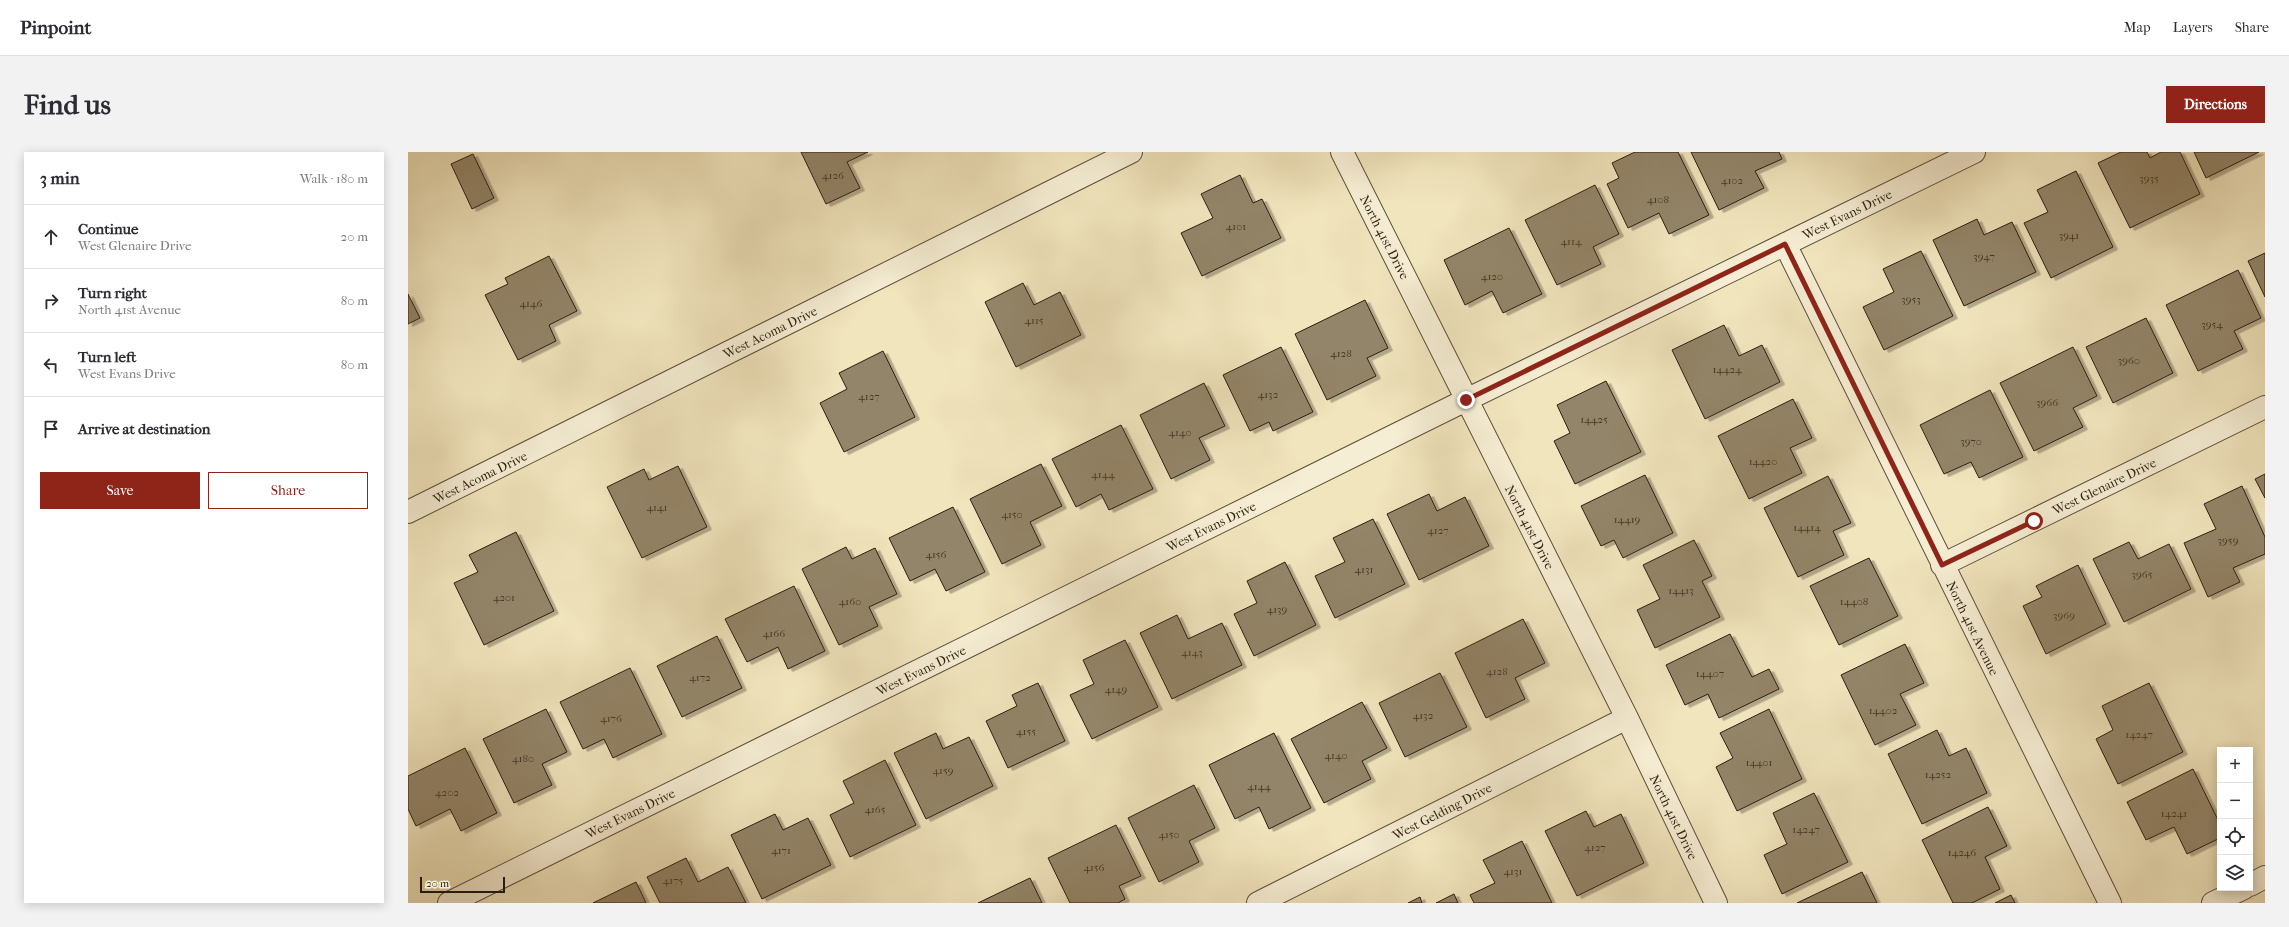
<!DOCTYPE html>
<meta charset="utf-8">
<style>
body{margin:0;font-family:"IM FELL French Canon",serif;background:#f2f2f3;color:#2b2b33}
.controls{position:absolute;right:12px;bottom:12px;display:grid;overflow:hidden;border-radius:0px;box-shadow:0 2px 10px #0003}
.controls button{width:36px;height:36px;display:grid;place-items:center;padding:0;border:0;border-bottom:1px solid #e1e1e2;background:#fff;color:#2b2b33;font:20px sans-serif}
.scale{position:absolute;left:12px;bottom:10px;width:85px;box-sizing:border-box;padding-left:4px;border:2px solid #2d1c0f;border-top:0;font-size:11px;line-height:14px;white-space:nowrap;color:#2d1c0f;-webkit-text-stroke:3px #f6eed4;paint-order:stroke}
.stop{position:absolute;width:12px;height:12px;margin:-9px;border:3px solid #8f2418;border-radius:50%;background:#fff}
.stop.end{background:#8f2418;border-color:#fff;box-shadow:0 1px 4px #0008}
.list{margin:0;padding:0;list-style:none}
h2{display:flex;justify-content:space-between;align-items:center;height:52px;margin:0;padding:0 16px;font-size:17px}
h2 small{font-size:13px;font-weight:400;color:#7c7c81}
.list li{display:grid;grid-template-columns:26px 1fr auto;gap:12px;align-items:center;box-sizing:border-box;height:64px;padding:0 16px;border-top:1px solid #e1e1e2}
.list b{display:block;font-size:15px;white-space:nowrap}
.list p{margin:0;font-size:13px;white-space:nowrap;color:#7c7c81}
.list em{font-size:13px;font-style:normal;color:#7c7c81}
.actions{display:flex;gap:8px;padding:12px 16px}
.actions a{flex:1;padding:9px 0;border:1px solid #8f2418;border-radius:0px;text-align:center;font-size:14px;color:#8f2418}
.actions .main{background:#8f2418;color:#fff}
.icon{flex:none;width:22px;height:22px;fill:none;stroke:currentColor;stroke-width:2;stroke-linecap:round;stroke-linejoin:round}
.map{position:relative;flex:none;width:1857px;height:751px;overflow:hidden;border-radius:0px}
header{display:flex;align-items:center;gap:24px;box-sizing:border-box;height:56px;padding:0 20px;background:#fff;border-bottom:1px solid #e1e1e2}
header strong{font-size:19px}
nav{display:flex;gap:22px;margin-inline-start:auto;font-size:14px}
.intro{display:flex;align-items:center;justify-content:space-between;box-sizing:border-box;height:96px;padding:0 24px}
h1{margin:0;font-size:28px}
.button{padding:10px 18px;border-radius:0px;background:#8f2418;color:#fff;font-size:14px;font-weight:700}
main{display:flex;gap:24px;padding:0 24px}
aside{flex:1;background:#fff;border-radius:0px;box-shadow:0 2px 10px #0003}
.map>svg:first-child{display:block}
</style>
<header>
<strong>Pinpoint</strong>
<nav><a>Map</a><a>Layers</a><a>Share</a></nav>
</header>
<div class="intro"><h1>Find us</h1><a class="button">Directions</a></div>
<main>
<aside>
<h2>3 min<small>Walk · 180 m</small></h2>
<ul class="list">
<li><svg class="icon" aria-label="ahead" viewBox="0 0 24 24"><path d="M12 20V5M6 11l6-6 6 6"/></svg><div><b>Continue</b><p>West Glenaire Drive</p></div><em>20 m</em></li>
<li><svg class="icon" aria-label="right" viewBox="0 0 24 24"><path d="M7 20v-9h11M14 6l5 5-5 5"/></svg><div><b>Turn right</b><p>North 41st Avenue</p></div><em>80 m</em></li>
<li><svg class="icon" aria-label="left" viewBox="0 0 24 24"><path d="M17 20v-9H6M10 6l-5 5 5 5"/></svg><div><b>Turn left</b><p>West Evans Drive</p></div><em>80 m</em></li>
<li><svg class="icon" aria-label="arrive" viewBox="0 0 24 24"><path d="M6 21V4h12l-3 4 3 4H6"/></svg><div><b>Arrive at destination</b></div></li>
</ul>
<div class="actions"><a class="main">Save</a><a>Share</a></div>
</aside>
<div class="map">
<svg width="1857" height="751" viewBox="0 0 1857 751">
<defs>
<filter id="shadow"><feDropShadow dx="4.5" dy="2.5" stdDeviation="0" flood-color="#0004"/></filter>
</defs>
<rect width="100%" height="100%" fill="#f1e5bd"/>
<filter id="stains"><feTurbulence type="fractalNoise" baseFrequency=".005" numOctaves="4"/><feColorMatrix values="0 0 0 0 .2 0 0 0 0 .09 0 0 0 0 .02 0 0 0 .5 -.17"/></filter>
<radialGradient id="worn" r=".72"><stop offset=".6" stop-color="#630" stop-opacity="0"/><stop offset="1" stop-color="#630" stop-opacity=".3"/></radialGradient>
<path fill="#938569" stroke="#2d1c0f" filter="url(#shadow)" d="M393,0H460L439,10L452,36L418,52Z
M1227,0H1270L1301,63L1261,82L1251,61L1220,76L1199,32L1211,26L1204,11Z
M1283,0H1371L1374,7L1347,19L1356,36L1311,58Z
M1713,0H1739L1742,6L1753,0H1772L1792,42L1722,76L1690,11Z
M1786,0H1851L1798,26Z
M65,2L86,46L64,57L43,12Z
M1668,19L1705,95L1643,126L1616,71L1640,60L1629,38Z
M832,23L845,51L854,47L873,86L794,124L773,81L805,66L793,42Z
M1187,33L1211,82L1185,95L1193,112L1149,133L1117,68Z
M1569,67L1576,83L1604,70L1628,120L1556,154L1525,88Z
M1101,76L1134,142L1095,161L1084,139L1057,153L1036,108Z
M1513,99L1545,164L1476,198L1455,155L1486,140L1475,117Z
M1857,101V145L1840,109Z
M141,104L169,159L141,173L148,189L110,208L77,143L100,132L97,126Z
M1830,118L1853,166L1826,179L1835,197L1790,219L1758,153Z
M615,131L626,153L652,140L673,183L608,215L577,150Z
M0,142L12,166L0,172Z
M957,148L980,196L959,206L968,224L919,248L887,182Z
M1738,166L1765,221L1705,251L1678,195Z
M1316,173L1331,204L1354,193L1372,230L1297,267L1264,198Z
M873,195L905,260L865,279L861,270L842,279L815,223Z
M1665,195L1689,244L1665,256L1675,275L1626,299L1592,231Z
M475,199L507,265L436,300L412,251L439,237L431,221Z
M1198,229L1233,300L1167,332L1146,289L1162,281L1149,253Z
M796,231L817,274L791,286L802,308L763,327L732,263Z
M1582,238L1615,305L1571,326L1563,310L1536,322L1512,273Z
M1385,247L1404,286L1382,296L1394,321L1341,347L1310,284Z
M713,273L745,337L701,358L693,342L668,355L644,307Z
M633,312L654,354L622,370L633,393L594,412L562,347Z
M270,314L299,375L234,406L199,335L236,317L241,328Z
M1857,322V346L1847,327Z
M1237,323L1265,381L1215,406L1206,388L1193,394L1173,354Z
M1420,324L1443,371L1425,379L1436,403L1390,425L1356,356Z
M1834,334L1857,385V402L1825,416L1832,430L1800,445L1776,391L1808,377L1796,352Z
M1021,342L1029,359L1057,345L1081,394L1011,428L979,362Z
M545,355L577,420L538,439L527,417L502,429L481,386Z
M965,367L997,432L927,466L907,424L937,410L925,386Z
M108,380L146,459L76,493L46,431L70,420L61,403Z
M1286,388L1304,424L1294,429L1312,465L1247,496L1229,458L1252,447L1235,413Z
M1721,390L1730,407L1761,392L1783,437L1716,470L1685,407Z
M438,395L444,407L467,396L489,442L461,455L470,474L431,493L394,417Z
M1461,406L1490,464L1431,493L1402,434Z
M877,410L908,473L846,504L826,462L849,451L839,429Z
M1670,413L1698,472L1638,502L1615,454L1634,445L1628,434Z
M386,434L417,499L380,517L370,495L339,510L317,467Z
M769,463L780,487L814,471L834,513L764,547L732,481Z
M1115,467L1137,511L1107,526L1117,547L1078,566L1047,501Z
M1322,482L1344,525L1361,517L1371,537L1311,566L1300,542L1277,553L1258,513Z
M309,484L334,536L274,565L249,514Z
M717,488L750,555L684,587L662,543L686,532L675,508Z
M1497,492L1516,531L1492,542L1508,573L1467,593L1433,523Z
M222,516L254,582L205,606L196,587L175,597L152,550Z
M1032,521L1059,575L997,605L971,551Z
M630,531L657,589L600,616L578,569L609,554L604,543Z
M1741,531L1775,600L1710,632L1688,587L1705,578L1694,554Z
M954,550L979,596L954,609L963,627L916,651L883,587Z
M138,557L159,600L134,612L144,633L106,651L75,587Z
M1361,557L1394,627L1329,659L1308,615L1325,606L1312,581Z
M1529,578L1541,604L1558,596L1579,641L1514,672L1480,602Z
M528,581L535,597L561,585L585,634L518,667L486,601Z
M866,581L903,656L861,677L851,655L827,667L801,613Z
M57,596L89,661L53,679L42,657L8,674L0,657V624Z
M477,608L508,673L442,705L422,663L446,651L435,629Z
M1785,617L1812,672V686L1779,702L1766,675L1738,688L1719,650Z
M786,633L807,676L781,689L791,710L751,730L720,666Z
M1406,641L1440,710L1374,742L1356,703L1379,692L1365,661Z
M1580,655L1599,694L1577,705L1592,737L1564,751H1545L1514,688Z
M1178,659L1186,675L1213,662L1236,711L1169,744L1137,679Z
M367,662L375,678L400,666L423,713L354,747L323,683Z
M708,673L733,724L711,734L717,747L710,751H662L640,706Z
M1114,689L1144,751H1066L1062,743L1087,731L1075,708Z
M278,706L290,730L320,715L338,751H252L239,725Z
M1454,720L1469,751H1389Z
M622,726L634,751H570Z
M228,730L238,751H185Z
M1046,742L1050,751H1028Z
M1603,743L1607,751H1587Z
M1012,745L1014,751H1000Z"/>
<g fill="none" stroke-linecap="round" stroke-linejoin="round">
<defs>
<path id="minor" d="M934,0L1219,566L1308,751
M1377,92L1702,751
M0,360L723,0
M1534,413L1857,255
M1842,733L1857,725
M41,751L1058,248L1566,0
M850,751L1219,566
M1805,751L1836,736"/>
</defs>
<use href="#minor" stroke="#5e4e3a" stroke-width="24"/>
<use href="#minor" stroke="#f6eed4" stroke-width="22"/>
</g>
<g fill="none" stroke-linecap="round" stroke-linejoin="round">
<path stroke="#8f2418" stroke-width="5" d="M1058,248L1377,92L1534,413L1626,369"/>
</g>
<g text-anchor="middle" stroke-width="3.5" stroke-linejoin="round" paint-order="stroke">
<g font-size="11" fill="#463626">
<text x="425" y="27">4126</text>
<text x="1741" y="30">3935</text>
<text x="1324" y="32">4102</text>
<text x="1250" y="51">4108</text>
<text x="828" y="78">4101</text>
<text x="1661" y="87">3941</text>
<text x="1163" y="93">4114</text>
<text x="1576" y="108">3947</text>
<text x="1084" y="128">4120</text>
<text x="1503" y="151">3953</text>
<text x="123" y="155">4146</text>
<text x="626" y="172">4115</text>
<text x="1804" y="176">3954</text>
<text x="933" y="205">4128</text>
<text x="1721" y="212">3960</text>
<text x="1319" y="221">14424</text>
<text x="860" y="246">4132</text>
<text x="461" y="248">4127</text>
<text x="1639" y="254">3966</text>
<text x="1186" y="271">14425</text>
<text x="772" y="284">4140</text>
<text x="1563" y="293">3970</text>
<text x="1355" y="313">14420</text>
<text x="695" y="326">4144</text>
<text x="249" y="359">4141</text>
<text x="604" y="366">4150</text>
<text x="1219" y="371">14419</text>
<text x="1399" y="379">14414</text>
<text x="1030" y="382">4127</text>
<text x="1820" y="392">3959</text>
<text x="528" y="406">4156</text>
<text x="956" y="421">4131</text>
<text x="1734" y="426">3965</text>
<text x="1273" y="442">14413</text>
<text x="96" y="449">4201</text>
<text x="442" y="453">4160</text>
<text x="1446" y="453">14408</text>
<text x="869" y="461">4139</text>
<text x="1656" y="467">3969</text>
<text x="366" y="485">4166</text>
<text x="784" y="504">4143</text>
<text x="1089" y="523">4128</text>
<text x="1302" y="525">14407</text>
<text x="292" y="529">4172</text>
<text x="708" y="541">4149</text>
<text x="1475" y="562">14402</text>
<text x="1015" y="567">4132</text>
<text x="203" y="570">4176</text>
<text x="618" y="583">4155</text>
<text x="1731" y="586">14247</text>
<text x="928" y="607">4140</text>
<text x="115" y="610">4180</text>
<text x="1351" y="614">14401</text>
<text x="535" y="622">4159</text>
<text x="1530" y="626">14252</text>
<text x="851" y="638">4144</text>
<text x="39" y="644">4202</text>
<text x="467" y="661">4165</text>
<text x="1766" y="665">14241</text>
<text x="1398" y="681">14247</text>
<text x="761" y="686">4150</text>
<text x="1187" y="699">4127</text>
<text x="373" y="702">4171</text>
<text x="1554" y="704">14246</text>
<text x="686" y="719">4156</text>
<text x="1105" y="723">4131</text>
<text x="265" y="732">4175</text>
</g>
<g font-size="13" fill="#2d1c0f" stroke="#f6eed4">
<text transform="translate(1439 62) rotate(-26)" y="5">West Evans Drive</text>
<text transform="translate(977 85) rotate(63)" y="5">North 41st Drive</text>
<text transform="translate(362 180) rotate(-26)" y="5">West Acoma Drive</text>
<text transform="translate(72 325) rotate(-26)" y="5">West Acoma Drive</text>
<text transform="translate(1696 334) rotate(-26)" y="5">West Glenaire Drive</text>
<text transform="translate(803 374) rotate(-26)" y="5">West Evans Drive</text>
<text transform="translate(1122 375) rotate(63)" y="5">North 41st Drive</text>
<text transform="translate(1565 476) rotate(64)" y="5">North 41st Avenue</text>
<text transform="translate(513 518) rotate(-26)" y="5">West Evans Drive</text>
<text transform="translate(1034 659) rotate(-27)" y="5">West Gelding Drive</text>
<text transform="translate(222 661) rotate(-26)" y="5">West Evans Drive</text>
<text transform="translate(1266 665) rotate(64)" y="5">North 41st Drive</text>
</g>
</g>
<rect width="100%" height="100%" filter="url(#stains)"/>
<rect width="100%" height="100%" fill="url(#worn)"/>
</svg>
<div class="controls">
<button>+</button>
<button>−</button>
<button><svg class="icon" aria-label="locate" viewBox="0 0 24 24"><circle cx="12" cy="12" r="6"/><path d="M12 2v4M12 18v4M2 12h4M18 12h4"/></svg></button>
<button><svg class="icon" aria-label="layers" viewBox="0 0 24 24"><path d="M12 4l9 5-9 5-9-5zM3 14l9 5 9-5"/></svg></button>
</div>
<div class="scale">20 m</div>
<div class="stop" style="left:1626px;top:369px"></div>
<div class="stop end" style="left:1058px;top:248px"></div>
</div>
</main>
